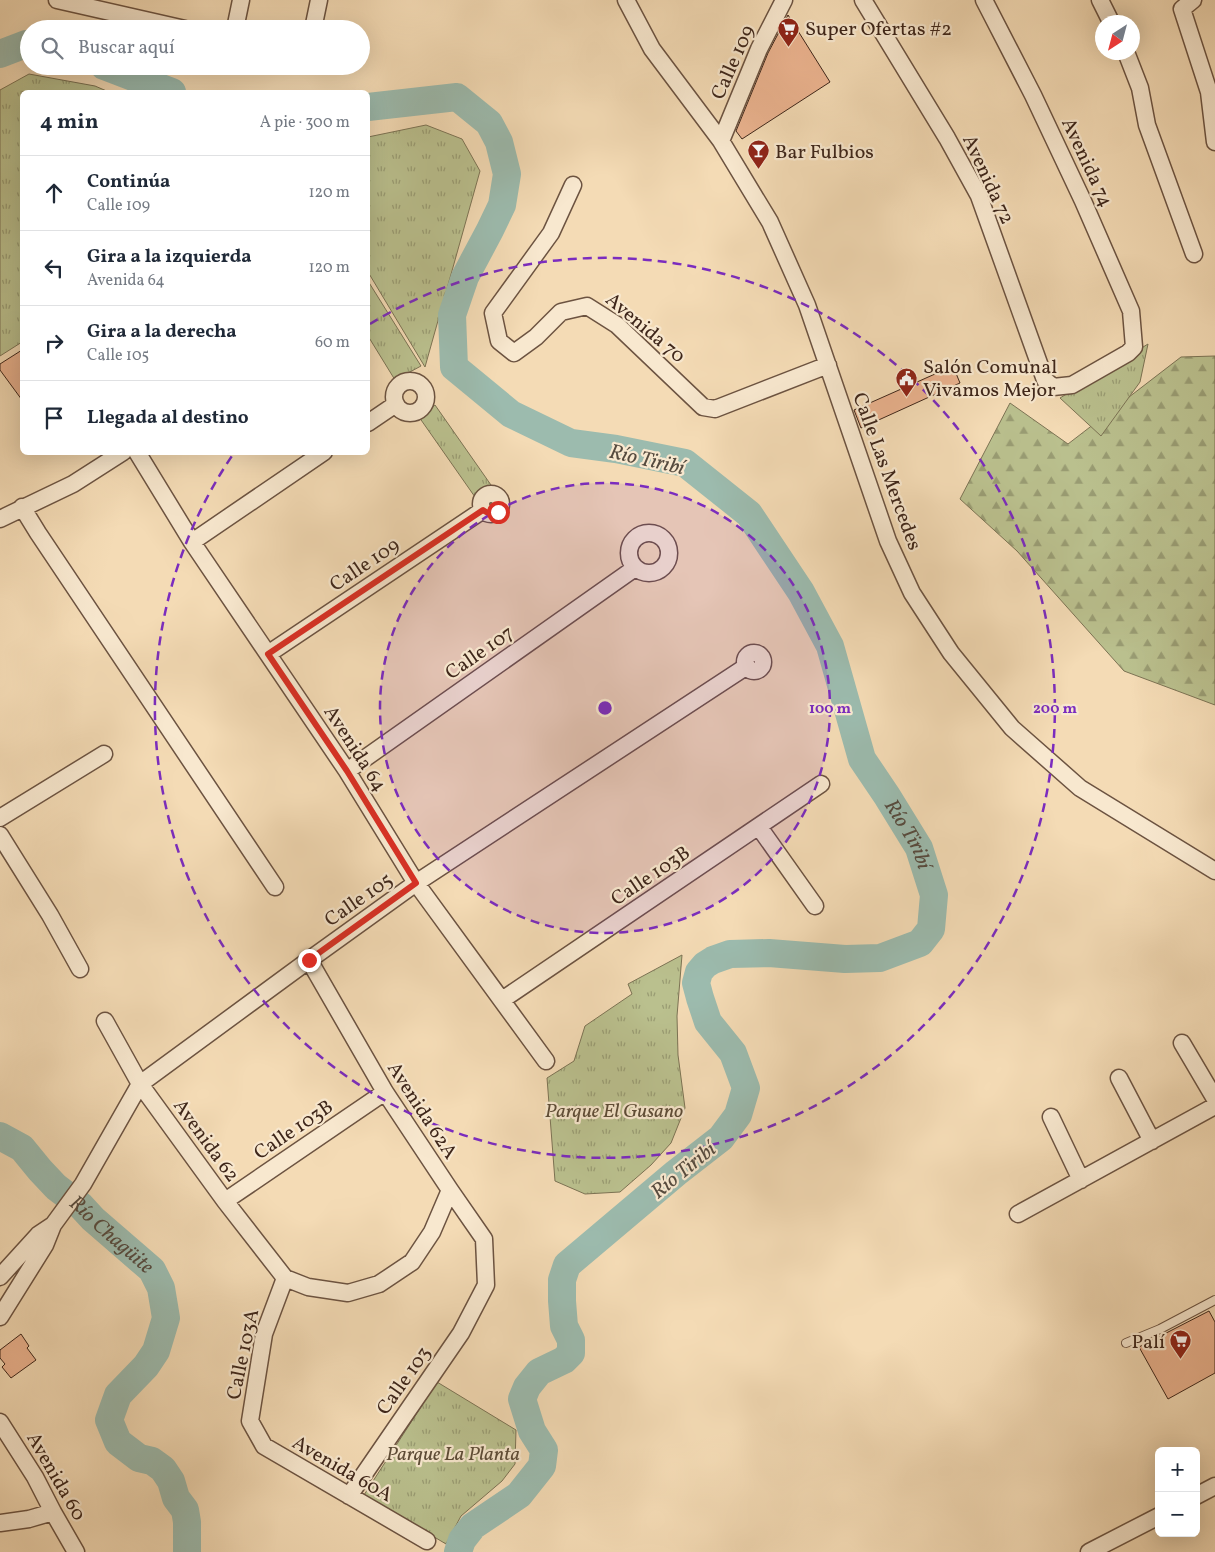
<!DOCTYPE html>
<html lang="es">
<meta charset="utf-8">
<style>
body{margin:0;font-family:Vollkorn,serif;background:#f2f2f3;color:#1f2937}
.controls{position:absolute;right:15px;bottom:15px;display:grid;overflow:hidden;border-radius:8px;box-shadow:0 5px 20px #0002}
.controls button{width:45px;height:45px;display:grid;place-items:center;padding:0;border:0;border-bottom:1px solid #e0e1e3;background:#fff;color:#1f2937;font:25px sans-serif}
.compass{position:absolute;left:1095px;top:15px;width:45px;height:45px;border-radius:50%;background:#fff;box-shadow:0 5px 20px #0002;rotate:216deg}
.stop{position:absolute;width:15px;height:15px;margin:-11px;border:4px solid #d93025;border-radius:50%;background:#fff}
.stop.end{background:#d93025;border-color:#fff;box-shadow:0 1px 5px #0008}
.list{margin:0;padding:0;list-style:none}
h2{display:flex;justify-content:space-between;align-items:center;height:65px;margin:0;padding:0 20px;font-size:21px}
h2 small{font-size:16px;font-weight:400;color:#747a83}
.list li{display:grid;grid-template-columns:32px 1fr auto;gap:15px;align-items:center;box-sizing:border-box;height:75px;padding:0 20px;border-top:1px solid #e0e1e3}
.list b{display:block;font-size:19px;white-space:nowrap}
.list p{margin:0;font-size:16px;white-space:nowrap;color:#747a83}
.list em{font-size:16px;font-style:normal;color:#747a83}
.icon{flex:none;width:28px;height:28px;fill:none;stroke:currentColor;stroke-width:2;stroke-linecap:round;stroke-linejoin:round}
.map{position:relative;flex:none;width:1215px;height:1552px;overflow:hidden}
.search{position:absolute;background:#fff;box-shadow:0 5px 20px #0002;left:20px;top:20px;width:350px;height:55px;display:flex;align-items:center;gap:12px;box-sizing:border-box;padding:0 18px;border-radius:28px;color:#747a83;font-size:19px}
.panel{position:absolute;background:#fff;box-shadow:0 5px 20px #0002;left:20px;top:90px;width:350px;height:365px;border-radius:8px}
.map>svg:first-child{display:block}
</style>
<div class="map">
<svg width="1215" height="1552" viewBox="0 0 1215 1552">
<defs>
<pattern id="forest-firs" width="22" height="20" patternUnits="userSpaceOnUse" patternTransform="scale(1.25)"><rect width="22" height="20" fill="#bac08e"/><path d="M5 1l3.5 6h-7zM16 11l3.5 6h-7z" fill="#999c73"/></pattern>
<pattern id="park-tufts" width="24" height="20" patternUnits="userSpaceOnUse" patternTransform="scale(1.25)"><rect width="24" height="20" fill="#bac08e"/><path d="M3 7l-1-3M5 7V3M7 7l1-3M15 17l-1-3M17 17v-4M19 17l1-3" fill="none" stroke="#999c73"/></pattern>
</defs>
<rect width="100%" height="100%" fill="#f4dbb5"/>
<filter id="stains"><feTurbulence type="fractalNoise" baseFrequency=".004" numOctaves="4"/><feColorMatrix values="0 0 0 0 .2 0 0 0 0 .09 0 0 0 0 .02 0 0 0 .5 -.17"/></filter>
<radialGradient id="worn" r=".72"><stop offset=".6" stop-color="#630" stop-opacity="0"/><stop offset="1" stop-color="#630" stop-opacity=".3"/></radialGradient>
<path fill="url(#forest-firs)" stroke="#7c7354" d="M1215,356V705L1124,671L1017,551L960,499L1010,403L1068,444L1181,357Z"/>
<path fill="url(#park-tufts)" stroke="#7c7354" d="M29,74L95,86L109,92H22V342L0,356V90Z
M426,125L462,139L480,171L425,367L368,272V137Z
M368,281L421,366L395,380L368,336Z
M1148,344L1140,382L1101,436L1060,398Z
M435,405L491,485L475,497L419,417Z
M682,955L677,1016L678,1055L685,1108L671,1143L651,1165L620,1192L585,1194L555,1181L547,1078L574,1061L585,1026L632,994L628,984Z
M437,1382L516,1430L515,1464L502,1481L461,1516L446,1544L364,1495Z"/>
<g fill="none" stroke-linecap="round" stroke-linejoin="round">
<g stroke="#9cbbae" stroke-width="28">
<path d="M0,54L26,44L29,45"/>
<path d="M104,66L172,92"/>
<path id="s1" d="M368,107L457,97L489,123L499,142L507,174L502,205L490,230L465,277L452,315L454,367L511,414L571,443L616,449L685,463L749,514L801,592L830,646L862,759L887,796L919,848L934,895L931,929L920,943L880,958L845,959L769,953L730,954L713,960L705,965L699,972L696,983L700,998L708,1022L733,1053L746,1088L738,1115L721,1138L676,1173L567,1265L562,1280V1301L564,1326L571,1340V1353L564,1360L539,1372L527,1387L522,1399L532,1431L544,1450L542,1466L519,1495L473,1526L462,1540L458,1552"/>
<path id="s2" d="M0,1136L22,1148L40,1170L56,1187L81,1206L93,1219L152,1270L161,1288L166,1318L156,1351L146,1366L118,1395L109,1420L118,1442L139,1458L152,1461L163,1469L171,1481L176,1498L185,1510L187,1522V1552"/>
</g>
</g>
<path fill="#ebb38f" stroke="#3e261a" d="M788,15L830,82L742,139L736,131L768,53Z
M22,350V400L0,370V364Z
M953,366L960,383L861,428L854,410Z
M1209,1311L1215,1322V1373L1168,1399L1139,1347Z
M21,1334L29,1346L27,1348L36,1360L11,1378L2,1367L5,1364L0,1358V1350Z"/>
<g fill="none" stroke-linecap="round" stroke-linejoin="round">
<defs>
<path id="lane" d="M1126,1343L1160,1329L1215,1300"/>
<path id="street" d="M57,0L185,29
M626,0L652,49L721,141L770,222L807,305L888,541L912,593L951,653L1012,728L1080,788L1215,871
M863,0L947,138L979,196L1045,380L1053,387L1072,385L1128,353L1134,347L1131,311L1083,201L1033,95L984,0
M1100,0L1111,22
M1193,0L1182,9L1209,92L1215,142
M235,29L241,0
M313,29L319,0
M1126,52L1140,88L1147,125L1194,254
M721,141L759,49L784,0
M573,185L551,233L493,313L499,341L514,353L536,337L561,312L587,306L617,325L703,407L715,409L828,365
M394 397a16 16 0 1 1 32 0a16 16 0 1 1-32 0Z
M368,423L396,404
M137,452L192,542L347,771L416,883L546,1061
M481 504a10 10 0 1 1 20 0a10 10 0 1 1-20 0Z
M22,507L38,533L275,887
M0,519L73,484L123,452
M629 553a20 20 0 1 1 40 0a20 20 0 1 1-40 0Z
M192,542L324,452
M745 662a9 9 0 1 1 18 0a9 9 0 1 1-18 0Z
M268,654L483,510
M347,771L635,568
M0,818L104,754
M759,827L815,906
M0,835L50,915L80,969
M309,960L385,1092L450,1190L484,1239L486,1285L461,1333L349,1496
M502,1000L821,784
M105,1021L140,1084L225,1201L285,1278
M1182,1043L1215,1099
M1119,1078L1152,1141
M1051,1117L1081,1180
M225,1201L385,1092
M1018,1214L1215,1106
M0,1277L38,1235L53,1225
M285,1278L264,1334L250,1421L264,1446L427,1541
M285,1278L308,1287L348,1293L379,1284L412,1262L432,1232L450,1190
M0,1317L45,1245L53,1225L83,1184L140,1084L309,960L416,883L747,666
M0,1422L35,1477L53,1512L76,1552
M1196,1496L1215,1486
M0,1523L29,1519L53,1512
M1089,1552L1159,1516"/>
</defs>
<use href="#lane" stroke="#6c5341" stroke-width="10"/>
<use href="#street" stroke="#6c5341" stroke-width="19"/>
<use href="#lane" stroke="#f8e8cf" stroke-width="8"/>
<use href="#street" stroke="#f8e8cf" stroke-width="16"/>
</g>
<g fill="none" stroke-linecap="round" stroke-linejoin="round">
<path stroke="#d93025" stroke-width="6" d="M309,960L416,883L347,771L268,654L483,510C488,514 492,515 498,512"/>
</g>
<circle cx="605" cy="708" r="225" fill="#7b2cbf" fill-opacity=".12"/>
<g fill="none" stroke="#7b2cbf" stroke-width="2.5" stroke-dasharray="9 6">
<circle cx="605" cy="708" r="225"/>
<path d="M370 324A450 450 0 1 1 234 453"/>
</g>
<defs>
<symbol id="supermarket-pin" viewBox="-11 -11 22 30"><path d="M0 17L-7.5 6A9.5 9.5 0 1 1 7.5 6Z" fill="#8f2418" stroke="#f8e8cf"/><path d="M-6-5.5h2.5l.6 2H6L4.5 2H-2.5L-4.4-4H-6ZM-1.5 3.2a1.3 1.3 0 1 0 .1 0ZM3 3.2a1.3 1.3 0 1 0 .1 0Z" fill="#fff"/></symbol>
<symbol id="bar-pin" viewBox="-11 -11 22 30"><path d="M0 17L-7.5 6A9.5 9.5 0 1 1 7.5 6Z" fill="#8f2418" stroke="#f8e8cf"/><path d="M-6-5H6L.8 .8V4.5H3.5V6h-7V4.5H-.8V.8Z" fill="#fff"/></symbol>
<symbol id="civic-pin" viewBox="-11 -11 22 30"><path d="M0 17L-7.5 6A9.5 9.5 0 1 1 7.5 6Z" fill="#8f2418" stroke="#f8e8cf"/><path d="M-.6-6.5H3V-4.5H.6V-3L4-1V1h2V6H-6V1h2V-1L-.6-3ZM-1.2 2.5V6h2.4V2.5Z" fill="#fff"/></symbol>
</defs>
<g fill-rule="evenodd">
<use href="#supermarket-pin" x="776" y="16" width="25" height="34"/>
<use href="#bar-pin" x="746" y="138" width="25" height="34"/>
<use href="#civic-pin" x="894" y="366" width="25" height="34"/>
<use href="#supermarket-pin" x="1168" y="1328" width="25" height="34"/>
</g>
<g text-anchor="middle" stroke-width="4.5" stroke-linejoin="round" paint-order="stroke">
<g font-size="20" fill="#3e261a" stroke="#f8e8cf" text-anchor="start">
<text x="805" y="35">Super Ofertas #2</text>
<text x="775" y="158">Bar Fulbios</text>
<text x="923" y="373">Salón Comunal<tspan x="923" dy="23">Vivamos Mejor</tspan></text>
<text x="1165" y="1348" text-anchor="end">Palí</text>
</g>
<g font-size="20" fill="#3e261a" stroke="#f8e8cf">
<text transform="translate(732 62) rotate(-66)" y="7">Calle 109</text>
<text transform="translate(1088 162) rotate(65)" y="7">Avenida 74</text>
<text transform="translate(989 179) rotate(65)" y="7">Avenida 72</text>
<text transform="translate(646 327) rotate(40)" y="7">Avenida 70</text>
<text transform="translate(888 471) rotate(70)" y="7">Calle Las Mercedes</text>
<text transform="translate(364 564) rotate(-34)" y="7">Calle 109</text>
<text transform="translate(479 652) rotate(-35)" y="7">Calle 107</text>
<text transform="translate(356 748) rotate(57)" y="7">Avenida 64</text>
<text transform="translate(650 875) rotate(-34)" y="7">Calle 103B</text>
<text transform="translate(358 899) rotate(-35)" y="7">Calle 105</text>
<text transform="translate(423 1110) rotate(57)" y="7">Avenida 62A</text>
<text transform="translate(293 1129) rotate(-34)" y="7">Calle 103B</text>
<text transform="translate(207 1140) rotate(54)" y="7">Avenida 62</text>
<text transform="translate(242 1354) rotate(-78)" y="7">Calle 103A</text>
<text transform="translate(403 1380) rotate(-55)" y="7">Calle 103</text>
<text transform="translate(343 1468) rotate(30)" y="7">Avenida 60A</text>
<text transform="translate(57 1476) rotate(60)" y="7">Avenida 60</text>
</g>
<g font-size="20" font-style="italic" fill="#5d4c37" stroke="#f8e8cf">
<text x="614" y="1117">Parque El Gusano</text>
<text x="453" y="1460">Parque La Planta</text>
</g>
<g font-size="21" font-style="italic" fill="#564b3f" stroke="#f8e8cf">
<text transform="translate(647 459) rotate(13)" y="7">Río Tiribí</text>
<text dy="7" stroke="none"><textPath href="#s1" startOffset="1089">Río Tiribí</textPath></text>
<text transform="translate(683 1170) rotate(-39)" y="7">Río Tiribí</text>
<text dy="7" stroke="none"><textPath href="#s2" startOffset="150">Río Chagüite</textPath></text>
</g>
</g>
<circle cx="605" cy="708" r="8" fill="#7b2cbf" stroke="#f8e8cf" stroke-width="2.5"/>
<g font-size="15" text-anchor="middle" font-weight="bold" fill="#7b2cbf" stroke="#f8e8cf" stroke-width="4.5" stroke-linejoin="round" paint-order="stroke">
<text x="830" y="713">100 m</text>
<text x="1055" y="713">200 m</text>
</g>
<rect width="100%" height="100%" filter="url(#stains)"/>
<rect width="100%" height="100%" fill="url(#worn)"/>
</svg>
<div class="controls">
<button>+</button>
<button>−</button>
</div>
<svg class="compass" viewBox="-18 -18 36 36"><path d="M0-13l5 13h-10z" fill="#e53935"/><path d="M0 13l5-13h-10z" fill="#747a83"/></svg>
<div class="stop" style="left:498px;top:512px"></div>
<div class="stop end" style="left:309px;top:960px"></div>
<div class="search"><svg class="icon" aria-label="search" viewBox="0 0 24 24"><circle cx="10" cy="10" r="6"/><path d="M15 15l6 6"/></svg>Buscar aquí</div>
<section class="panel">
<h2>4 min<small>A pie · 300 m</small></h2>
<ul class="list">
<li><svg class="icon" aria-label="ahead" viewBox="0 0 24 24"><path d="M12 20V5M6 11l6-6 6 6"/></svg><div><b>Continúa</b><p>Calle 109</p></div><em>120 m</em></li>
<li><svg class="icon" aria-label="left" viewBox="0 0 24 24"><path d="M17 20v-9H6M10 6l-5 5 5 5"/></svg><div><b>Gira a la izquierda</b><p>Avenida 64</p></div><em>120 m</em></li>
<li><svg class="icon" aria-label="right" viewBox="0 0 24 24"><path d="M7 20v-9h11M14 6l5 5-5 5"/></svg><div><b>Gira a la derecha</b><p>Calle 105</p></div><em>60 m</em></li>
<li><svg class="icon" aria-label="arrive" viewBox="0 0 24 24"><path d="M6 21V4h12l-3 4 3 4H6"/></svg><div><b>Llegada al destino</b></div></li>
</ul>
</section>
</div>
